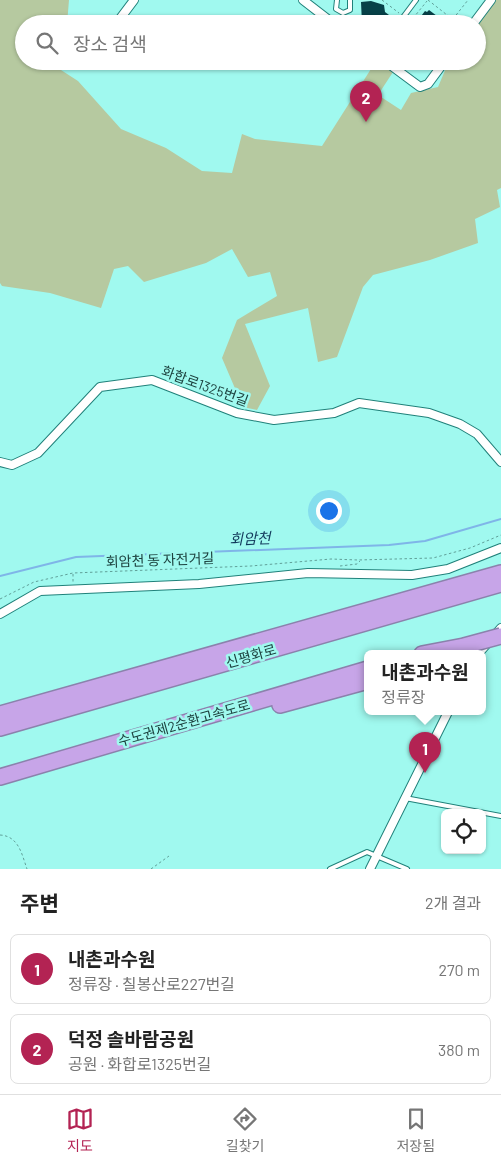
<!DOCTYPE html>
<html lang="ko">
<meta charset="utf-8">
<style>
body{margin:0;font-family:Barlow,"Noto Sans KR",sans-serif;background:#f2f2f2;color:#222}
.controls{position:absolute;right:15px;bottom:15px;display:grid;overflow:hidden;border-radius:8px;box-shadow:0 1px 4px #0004}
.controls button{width:45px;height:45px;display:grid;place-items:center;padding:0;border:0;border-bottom:1px solid #e0e0e0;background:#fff;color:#222;font:25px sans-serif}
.you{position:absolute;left:328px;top:510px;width:18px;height:18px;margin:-12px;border:4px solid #fff;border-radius:50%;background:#1a73e8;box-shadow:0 0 0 8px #1a73e833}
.badge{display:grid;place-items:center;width:32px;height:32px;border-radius:50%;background:#b32353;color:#fff;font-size:16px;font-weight:700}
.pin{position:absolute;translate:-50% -41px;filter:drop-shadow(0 1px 2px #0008)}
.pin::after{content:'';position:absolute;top:26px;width:18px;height:15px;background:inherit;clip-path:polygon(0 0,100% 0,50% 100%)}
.popup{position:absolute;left:364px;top:650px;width:122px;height:65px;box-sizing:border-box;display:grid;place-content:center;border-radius:8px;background:#fff;filter:drop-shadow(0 1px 4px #0005);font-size:16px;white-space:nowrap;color:#767676}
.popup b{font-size:19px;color:#222}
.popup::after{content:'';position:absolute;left:50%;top:100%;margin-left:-10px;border:10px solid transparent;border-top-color:#fff}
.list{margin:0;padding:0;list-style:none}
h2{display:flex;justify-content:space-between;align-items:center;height:65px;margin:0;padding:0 20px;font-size:21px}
h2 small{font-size:16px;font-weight:400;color:#767676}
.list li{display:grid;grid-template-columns:32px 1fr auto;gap:15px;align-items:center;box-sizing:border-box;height:70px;margin:0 10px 10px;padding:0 10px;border:1px solid #e0e0e0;border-radius:8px}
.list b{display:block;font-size:19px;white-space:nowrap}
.list p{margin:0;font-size:16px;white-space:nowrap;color:#767676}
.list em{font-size:16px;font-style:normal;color:#767676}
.icon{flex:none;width:28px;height:28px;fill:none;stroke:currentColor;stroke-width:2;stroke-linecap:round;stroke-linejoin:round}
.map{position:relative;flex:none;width:501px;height:869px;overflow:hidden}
.search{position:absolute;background:#fff;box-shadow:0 1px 4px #0004;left:15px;right:15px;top:15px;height:55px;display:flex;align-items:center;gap:12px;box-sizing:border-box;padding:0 18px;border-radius:28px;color:#767676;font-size:19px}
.sheet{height:225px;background:#fff}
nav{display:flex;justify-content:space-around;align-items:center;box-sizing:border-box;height:70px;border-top:1px solid #e0e0e0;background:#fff;font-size:14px;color:#767676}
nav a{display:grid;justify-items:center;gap:2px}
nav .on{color:#b32353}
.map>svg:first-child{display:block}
</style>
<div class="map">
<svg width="501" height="869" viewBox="0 0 501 869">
<rect width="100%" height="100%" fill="#a0f9ef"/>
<path fill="#b6c9a0" d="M0,0H69L67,24H24V61H47L78,81L121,129L166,148L202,171L232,173L242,134L255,139L322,146L376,61L393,72L378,95L401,110L411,93L438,87L449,61H477V24L493,0H501V188L497,190L500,207L475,219L478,243L430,260L373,275L363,287L337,357L318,362L308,308L245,324L270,386L257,410L243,407L222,358L237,320L277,296L270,272L248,277L232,249L206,263L144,282L128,266L114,269L101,308L50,293L2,286L0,283Z"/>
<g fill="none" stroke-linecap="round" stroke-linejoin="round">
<path stroke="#7fb5e8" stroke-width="2" d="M0,576L76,557L389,545L425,541L501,519"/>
</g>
<path fill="#074148" d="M371,1L384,5L385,12L393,18L394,24H381L374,18V24H362L361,2Z
M429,10L437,16L431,24H415L425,11L427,12Z"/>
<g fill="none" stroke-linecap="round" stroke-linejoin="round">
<defs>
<path id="lane" d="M337,0L336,9L343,13L350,10V0
M398,24L416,0
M405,798L501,816
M330,869L367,852L407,869"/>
<path id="street" d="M303,0L334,24
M116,24L134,0
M473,24L491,0
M385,61L420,87L428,84L445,61
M87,64L89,61
M0,462L12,465L38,453L100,387L152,380L237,413L274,420L334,413L359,403L429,413L460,424L477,434L501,462
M0,614L40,591L199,584L308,573L412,575L448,569L501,548
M478,654L501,628
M370,869L448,712"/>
<path id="highway" d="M422,654L464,646
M280,705L368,681
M0,714L501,573
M0,728L501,584
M0,777L368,669"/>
</defs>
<use href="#lane" stroke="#20817a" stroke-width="6"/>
<use href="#street" stroke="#20817a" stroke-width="10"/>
<use href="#highway" stroke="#8b82ac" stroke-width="18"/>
<path stroke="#60a099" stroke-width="1" stroke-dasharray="2.5 2.5" stroke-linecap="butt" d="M382,0L399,13
M428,0L456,22
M453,19L468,0
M410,22L427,1
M442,24L451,19
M409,61H418
M340,566L357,564L360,561
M73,574V582
M0,599L34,582L73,573L251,566L331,559L358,560L433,558L470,548L501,535
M0,835C19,836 22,855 27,869
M151,869L169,856"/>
<use href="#lane" stroke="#fff" stroke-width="4"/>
<use href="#street" stroke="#fff" stroke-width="8"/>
<use href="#highway" stroke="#c7a5e8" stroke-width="15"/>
<defs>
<path id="highway-bridge" d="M464,646L501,636"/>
</defs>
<use href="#highway-bridge" stroke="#8b82ac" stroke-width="18" stroke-linecap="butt"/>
<use href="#highway-bridge" stroke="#c7a5e8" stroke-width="15"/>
</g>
<g text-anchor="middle" stroke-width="5" stroke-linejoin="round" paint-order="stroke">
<g font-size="14" fill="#1c413e" stroke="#a0f9ef">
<text transform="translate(205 386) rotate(20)" y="5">화합로1325번길</text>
<text transform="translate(160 560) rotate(-2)" y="5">회암천 동 자전거길</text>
<text transform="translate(251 656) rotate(-16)" y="5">신평화로</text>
<text transform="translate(184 723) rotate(-16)" y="5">수도권제2순환고속도로</text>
</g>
<g font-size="15" font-style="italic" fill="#123a5b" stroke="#a0f9ef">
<text transform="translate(250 539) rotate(-2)" y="5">회암천</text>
</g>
</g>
</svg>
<div class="controls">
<button><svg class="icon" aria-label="locate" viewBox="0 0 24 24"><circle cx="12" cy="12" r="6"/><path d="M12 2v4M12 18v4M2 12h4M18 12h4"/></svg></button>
</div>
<div class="you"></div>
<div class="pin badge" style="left:425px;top:773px">1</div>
<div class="popup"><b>내촌과수원</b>정류장</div>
<div class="pin badge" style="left:366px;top:122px">2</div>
<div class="search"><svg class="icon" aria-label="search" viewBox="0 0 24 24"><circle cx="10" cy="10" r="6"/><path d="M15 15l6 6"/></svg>장소 검색</div>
</div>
<section class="sheet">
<h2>주변<small>2개 결과</small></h2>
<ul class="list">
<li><span class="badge">1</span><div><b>내촌과수원</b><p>정류장 · 칠봉산로227번길</p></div><em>270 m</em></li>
<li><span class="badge">2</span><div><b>덕정 솔바람공원</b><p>공원 · 화합로1325번길</p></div><em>380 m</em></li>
</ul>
</section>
<nav>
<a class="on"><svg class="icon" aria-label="map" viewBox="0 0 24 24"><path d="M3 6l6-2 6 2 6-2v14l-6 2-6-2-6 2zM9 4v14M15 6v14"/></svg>지도</a>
<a><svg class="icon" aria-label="directions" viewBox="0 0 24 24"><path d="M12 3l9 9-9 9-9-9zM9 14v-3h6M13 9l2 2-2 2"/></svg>길찾기</a>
<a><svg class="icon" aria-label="saved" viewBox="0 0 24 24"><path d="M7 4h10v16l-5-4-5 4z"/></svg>저장됨</a>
</nav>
